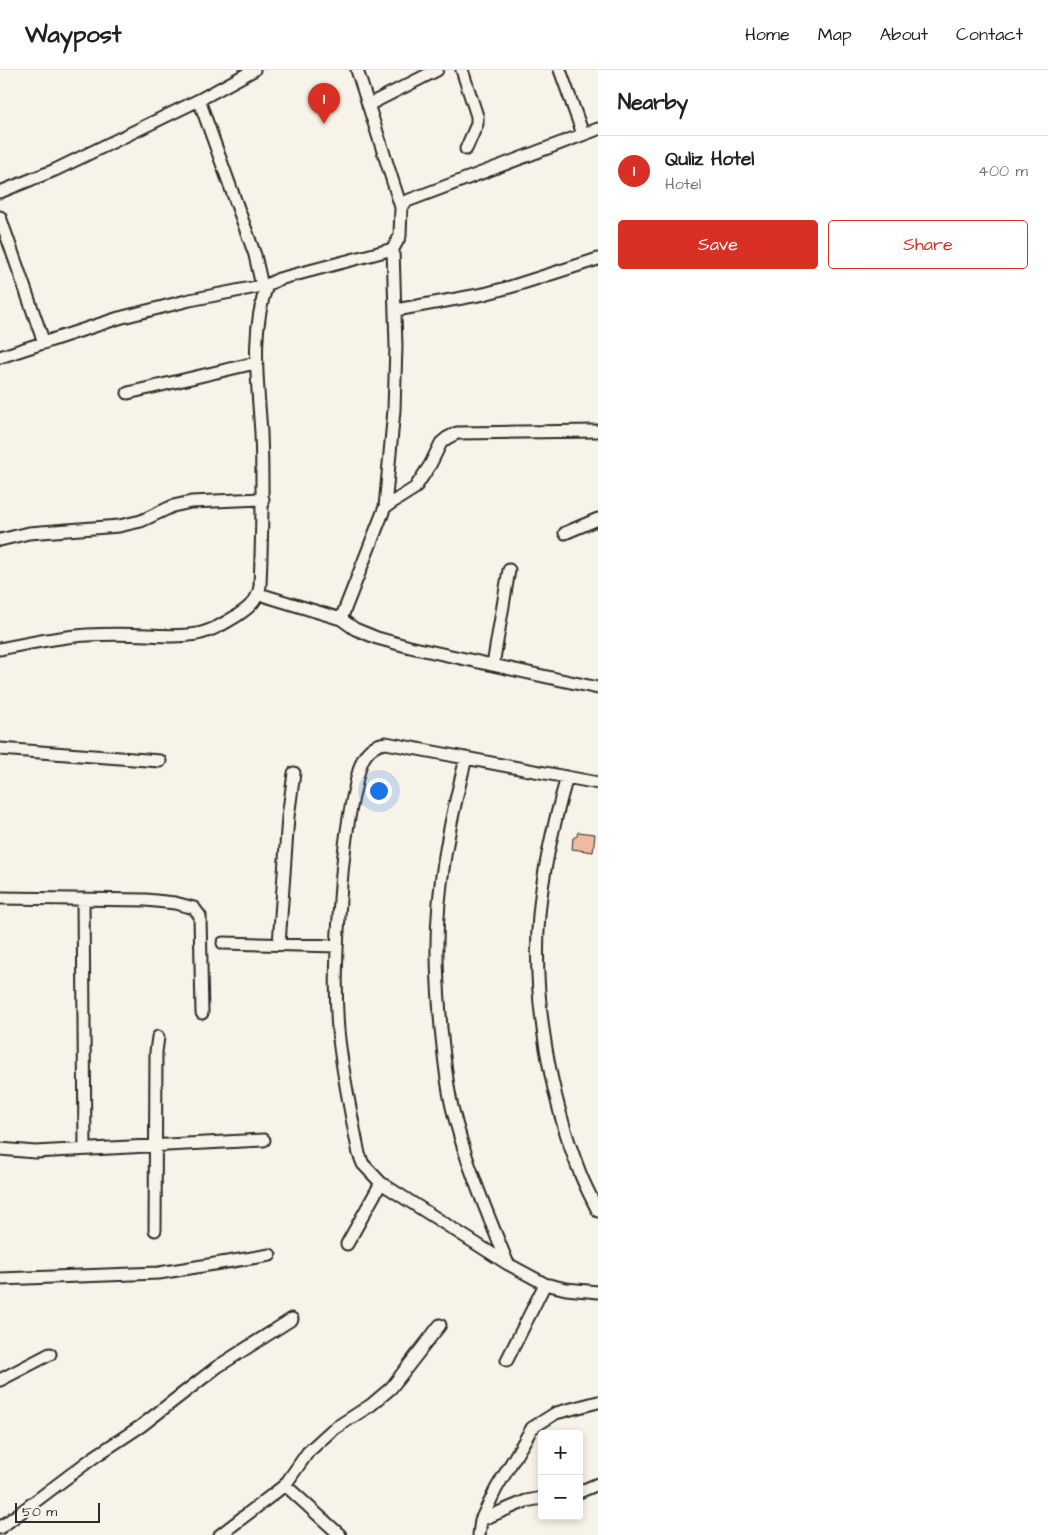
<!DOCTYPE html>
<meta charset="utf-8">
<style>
body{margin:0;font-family:"Architects Daughter",sans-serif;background:#f2f2f2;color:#202124}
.controls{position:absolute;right:15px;bottom:15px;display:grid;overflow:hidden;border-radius:5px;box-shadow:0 2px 8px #0003}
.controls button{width:45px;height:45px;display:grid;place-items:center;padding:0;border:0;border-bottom:1px solid #e0e0e0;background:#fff;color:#202124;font:25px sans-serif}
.scale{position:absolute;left:15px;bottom:12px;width:85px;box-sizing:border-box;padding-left:5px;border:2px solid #2b2b2b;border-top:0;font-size:14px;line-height:18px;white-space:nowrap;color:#2b2b2b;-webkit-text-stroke:4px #f7f3e8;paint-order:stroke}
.you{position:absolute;left:378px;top:720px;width:18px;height:18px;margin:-12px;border:4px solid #fff;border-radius:50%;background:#1a73e8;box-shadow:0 0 0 8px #1a73e833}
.badge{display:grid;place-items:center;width:32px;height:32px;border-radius:50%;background:#d93025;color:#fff;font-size:16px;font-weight:700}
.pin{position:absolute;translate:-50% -41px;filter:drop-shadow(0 1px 2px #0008)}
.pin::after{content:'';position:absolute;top:26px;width:18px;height:15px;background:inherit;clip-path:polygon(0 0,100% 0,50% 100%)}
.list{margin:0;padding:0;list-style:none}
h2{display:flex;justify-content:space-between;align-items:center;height:65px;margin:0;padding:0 20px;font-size:21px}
h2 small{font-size:16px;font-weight:400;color:#757577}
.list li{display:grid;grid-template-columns:32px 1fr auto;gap:15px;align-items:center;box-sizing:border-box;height:70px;padding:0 20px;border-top:1px solid #e0e0e0}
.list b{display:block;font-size:19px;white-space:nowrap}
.list p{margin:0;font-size:16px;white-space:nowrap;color:#757577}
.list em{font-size:16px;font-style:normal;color:#757577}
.actions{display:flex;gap:10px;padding:15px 20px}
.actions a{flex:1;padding:11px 0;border:1px solid #d93025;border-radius:5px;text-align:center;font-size:18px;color:#d93025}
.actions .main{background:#d93025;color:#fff}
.map{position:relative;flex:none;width:598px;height:1465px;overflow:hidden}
header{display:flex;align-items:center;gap:30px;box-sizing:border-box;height:70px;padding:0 25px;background:#fff;border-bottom:1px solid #e0e0e0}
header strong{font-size:24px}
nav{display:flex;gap:28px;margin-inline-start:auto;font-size:18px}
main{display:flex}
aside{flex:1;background:#fff}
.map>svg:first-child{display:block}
</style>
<header>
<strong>Waypost</strong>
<nav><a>Home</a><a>Map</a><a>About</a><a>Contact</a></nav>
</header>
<main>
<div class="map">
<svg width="598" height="1465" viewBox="0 0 598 1465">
<rect width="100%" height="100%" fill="#f7f3e8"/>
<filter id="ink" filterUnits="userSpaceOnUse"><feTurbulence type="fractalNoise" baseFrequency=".02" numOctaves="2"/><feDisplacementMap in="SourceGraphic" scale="10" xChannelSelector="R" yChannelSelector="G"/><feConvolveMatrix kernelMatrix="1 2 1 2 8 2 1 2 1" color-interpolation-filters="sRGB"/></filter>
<g filter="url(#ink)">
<path fill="#eebaa0" stroke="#2b2b2b" d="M578,762L595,764L593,782L572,779L573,768L577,766Z"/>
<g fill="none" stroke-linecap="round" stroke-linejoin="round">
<defs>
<path id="minor" d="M357,0L401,137
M462,0L477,46V54L466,79
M560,0L583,64
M199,30L255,185L262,216
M368,35L437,0
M0,122L55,100L199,30L254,0
M0,147L44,273
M396,240L484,224L510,217L598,189
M0,287L119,248L190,230L267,215L279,209L393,179L400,166L401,137L407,131L598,59
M128,323L255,293
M385,437L415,418L430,395L441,373L447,368L457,363L598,361
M565,463L598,449
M0,470L29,463L119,456L141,451L173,436L191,432L263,429
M259,524L341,549L355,559L377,568L410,577L598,618
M341,549L385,437L394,340L396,276L393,179
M0,579C29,573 57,567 87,565C107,564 127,564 147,565C164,566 180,567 197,564C212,561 225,553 238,545C250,537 258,530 260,516C262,465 263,414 261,363C258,313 250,263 267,215
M493,595L509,500
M0,679L160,691
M466,688C450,752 436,817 437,883C437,908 439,933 441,958C444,985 446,1011 452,1037C465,1091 487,1143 508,1194
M567,707C554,752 543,798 539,845C532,927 550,1027 580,1103C585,1116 592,1129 598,1141
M598,713L386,673C377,674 370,678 365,686C358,696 357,711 354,722C345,763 341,805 339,847C336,885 335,922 338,960C342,1002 351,1043 359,1084L363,1094L381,1113L508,1194L545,1214L566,1219L598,1222
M0,828L146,830L175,833L194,838L200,846L202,943
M83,829L85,1079
M223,873L337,876
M279,874L288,747L294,703
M0,1079L35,1082L264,1070
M155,1160L156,982L158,967
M347,1174L381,1113
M0,1209L159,1203L270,1185
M507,1290L545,1214
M0,1310L50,1284
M285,1415L340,1465
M579,1422L598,1414
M481,1450L526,1431L542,1428
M0,1458L94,1387L141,1356L217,1297L292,1249
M220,1465L285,1415L308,1382L332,1360L371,1335L391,1318L440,1255
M479,1465L481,1450L496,1419L532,1358L556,1343L598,1332"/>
</defs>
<use href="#minor" stroke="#2b2b2b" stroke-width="15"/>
<use href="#minor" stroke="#f7f3e8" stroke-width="11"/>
</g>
</g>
</svg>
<div class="controls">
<button>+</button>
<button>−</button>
</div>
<div class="scale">50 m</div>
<div class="you"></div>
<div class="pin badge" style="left:324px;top:54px">1</div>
</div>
<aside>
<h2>Nearby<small></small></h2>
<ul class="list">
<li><span class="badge">1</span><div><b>Quliz Hotel</b><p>Hotel</p></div><em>400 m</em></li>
</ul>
<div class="actions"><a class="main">Save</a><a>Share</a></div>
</aside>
</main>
